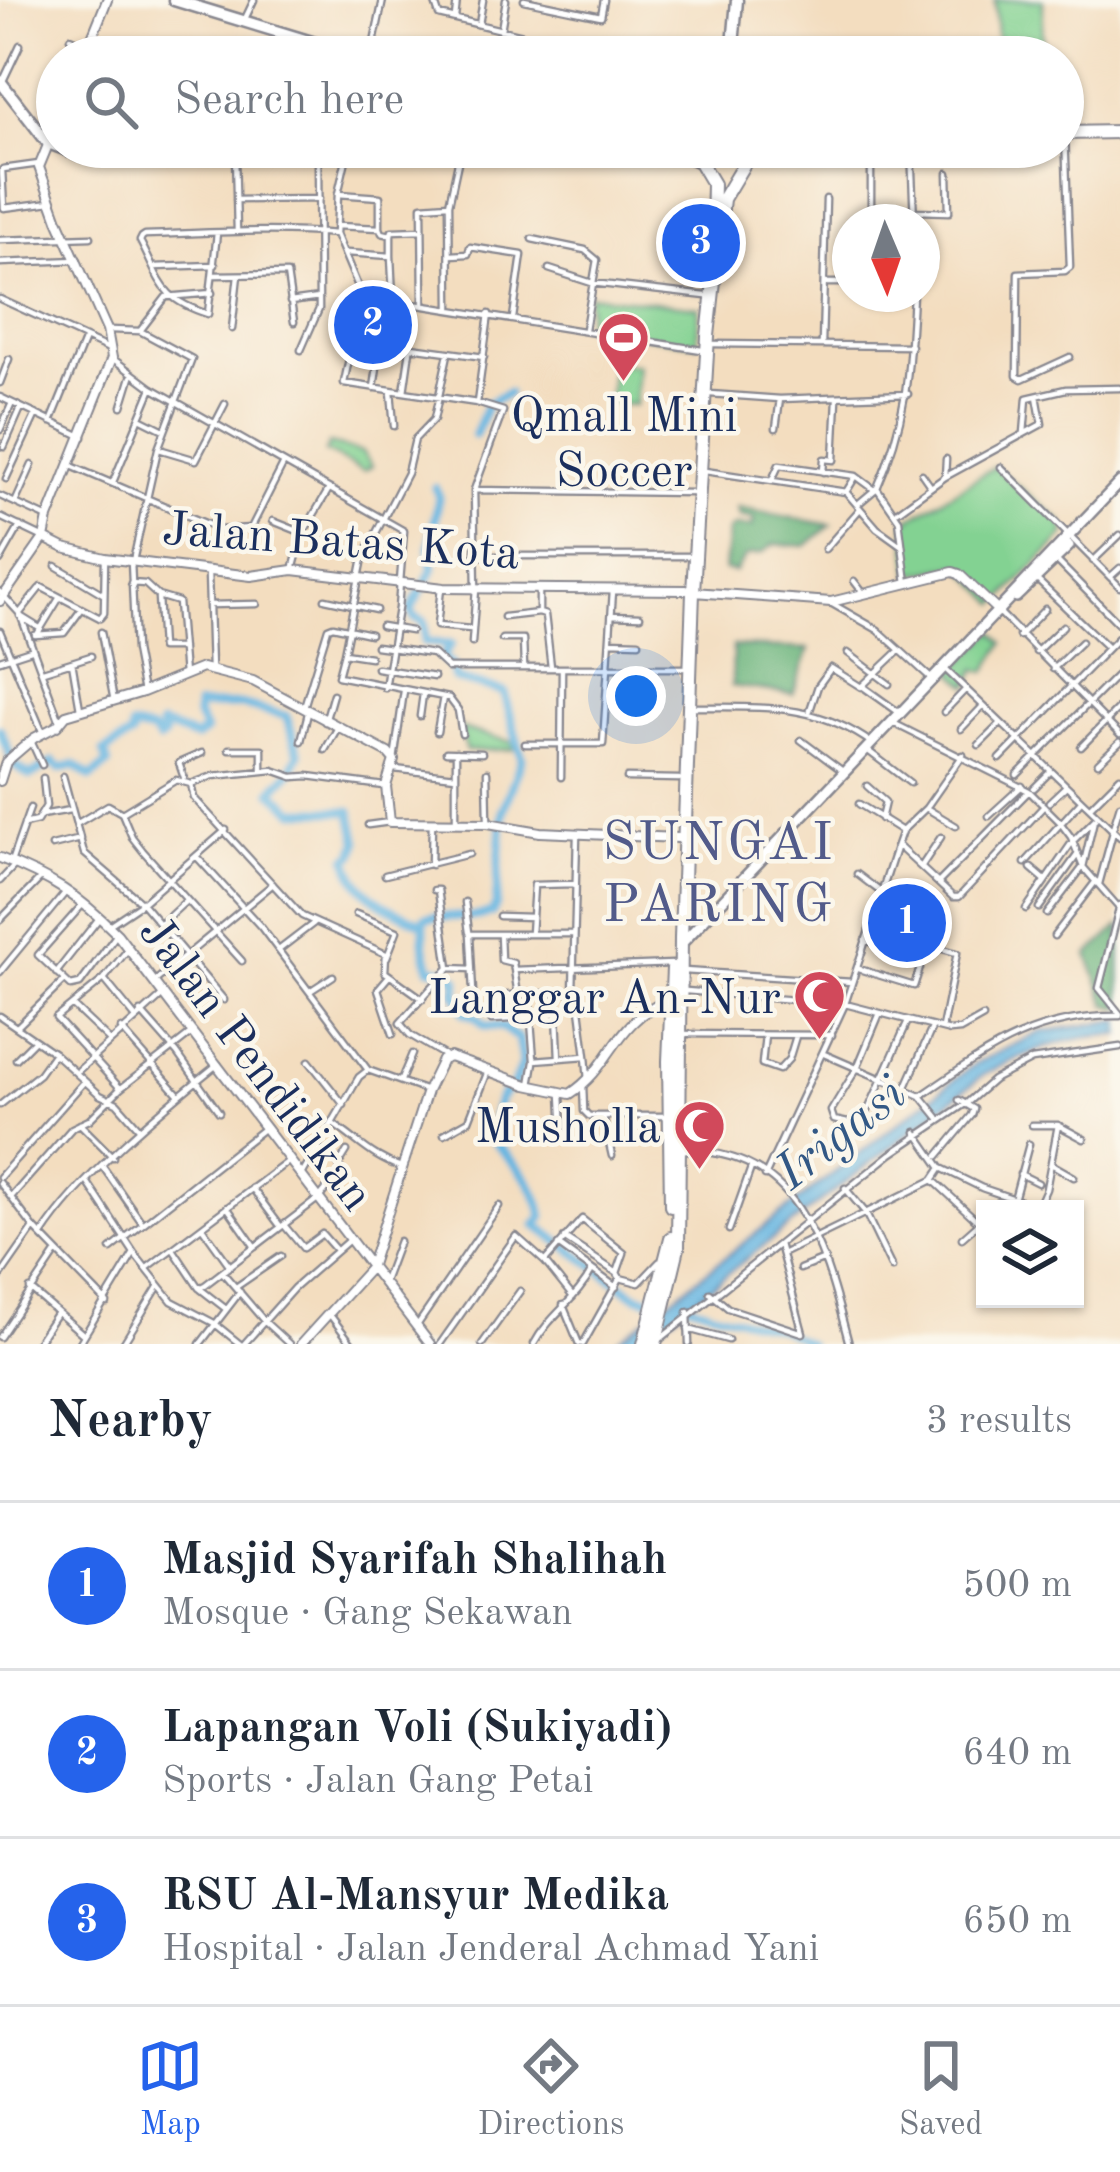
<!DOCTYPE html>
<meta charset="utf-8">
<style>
body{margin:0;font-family:"Old Standard TT",serif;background:#f2f2f3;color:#1f2937}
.controls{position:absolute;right:36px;bottom:36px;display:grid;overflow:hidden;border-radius:0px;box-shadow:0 3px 9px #0004}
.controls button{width:108px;height:108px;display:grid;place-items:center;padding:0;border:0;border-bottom:3px solid #e0e1e3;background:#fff;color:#1f2937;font:60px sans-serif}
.compass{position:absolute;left:832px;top:204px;width:108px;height:108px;border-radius:50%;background:#fff;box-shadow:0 3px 9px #0004;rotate:178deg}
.you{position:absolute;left:636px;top:696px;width:42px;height:42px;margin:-30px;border:9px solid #fff;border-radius:50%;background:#1a73e8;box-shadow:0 0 0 18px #1a73e833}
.badge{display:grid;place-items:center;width:78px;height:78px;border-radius:50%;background:#2563eb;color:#fff;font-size:39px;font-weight:700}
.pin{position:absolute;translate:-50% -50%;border:6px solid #fff;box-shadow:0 3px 12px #0006}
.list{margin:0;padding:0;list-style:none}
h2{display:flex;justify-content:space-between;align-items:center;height:156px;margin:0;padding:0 48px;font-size:51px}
h2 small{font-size:39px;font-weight:400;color:#747a83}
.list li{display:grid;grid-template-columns:78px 1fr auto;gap:36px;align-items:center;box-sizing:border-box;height:168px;padding:0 48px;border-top:3px solid #e0e1e3}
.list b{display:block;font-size:45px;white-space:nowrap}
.list p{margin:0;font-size:39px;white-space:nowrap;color:#747a83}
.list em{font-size:39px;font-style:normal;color:#747a83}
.icon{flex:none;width:66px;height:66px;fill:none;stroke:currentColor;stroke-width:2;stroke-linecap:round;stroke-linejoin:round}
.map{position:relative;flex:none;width:1120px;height:1344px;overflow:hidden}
.search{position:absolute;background:#fff;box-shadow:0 3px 9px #0004;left:36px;right:36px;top:36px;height:132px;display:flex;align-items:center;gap:30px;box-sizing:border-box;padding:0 42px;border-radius:66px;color:#747a83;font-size:45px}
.sheet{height:660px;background:#fff}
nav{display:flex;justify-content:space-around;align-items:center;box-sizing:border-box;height:168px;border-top:3px solid #e0e1e3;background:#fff;font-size:33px;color:#747a83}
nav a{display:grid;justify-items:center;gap:6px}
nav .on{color:#2563eb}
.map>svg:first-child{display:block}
</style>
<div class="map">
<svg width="1120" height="1344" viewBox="0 0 1120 1344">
<rect width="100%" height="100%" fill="#fbf7ec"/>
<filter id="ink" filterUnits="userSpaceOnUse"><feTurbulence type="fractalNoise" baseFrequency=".00833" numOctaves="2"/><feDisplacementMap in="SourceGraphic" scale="24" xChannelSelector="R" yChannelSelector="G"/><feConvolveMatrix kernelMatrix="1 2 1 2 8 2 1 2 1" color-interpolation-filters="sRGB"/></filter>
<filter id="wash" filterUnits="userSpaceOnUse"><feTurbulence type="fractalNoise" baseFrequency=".004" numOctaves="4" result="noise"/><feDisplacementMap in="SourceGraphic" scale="48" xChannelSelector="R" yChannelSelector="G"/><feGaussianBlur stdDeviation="2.7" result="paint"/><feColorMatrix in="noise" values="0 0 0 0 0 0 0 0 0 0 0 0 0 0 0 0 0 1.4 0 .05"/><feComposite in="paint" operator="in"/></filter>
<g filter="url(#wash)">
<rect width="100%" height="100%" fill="#f3ddbf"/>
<path fill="#83d292" stroke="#4f8078" stroke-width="3" d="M995,0H1043L1042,57H998Z
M589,295L699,307L697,344L586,327Z
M612,363L638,365L635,405L609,403Z
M329,444L362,452L372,466L364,471L325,452Z
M994,467L1062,521L1065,535L997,604L959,565L910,575L905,522Z
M994,631L1004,643L986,672L976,669L969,686L953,672Z
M460,728L512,742L516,749L466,751Z"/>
<path fill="#6ab47c" stroke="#42726d" stroke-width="3" d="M737,508L831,525L806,546L774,544L762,553L746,556L735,572L724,570L728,531L735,526L752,527L754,519L739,516Z
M733,646L809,649L793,694L732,686Z
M1120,926V1008L1107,1005L1088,955Z"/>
<path fill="#67b6e1" stroke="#4172a0" stroke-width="3" d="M1120,1020V1035C1070,1034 1024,1053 982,1076L637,1344H613L976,1063L1041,1032Z"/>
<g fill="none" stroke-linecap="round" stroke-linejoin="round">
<path stroke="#67b6e1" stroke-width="6" d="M682,1303L778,1329L810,1344"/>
<path stroke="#67b6e1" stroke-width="9" d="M475,435L487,404L508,393
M0,729L14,765L30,776L54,762L60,769L74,765L91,777L108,764L104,752L131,736L132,728L153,732L159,740L164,736L161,725L196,738L205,731L197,715L198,706L241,705L286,716L299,754L290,772L272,791L295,811H351L358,842L354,854L348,858C357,897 391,909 424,924V943L430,968L445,970L458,979L456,993L465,1013L476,1016L485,1026L502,1027L519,1039L522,1063L513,1087C493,1094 495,1121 493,1140C514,1164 538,1183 543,1217L536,1225L637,1296L657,1300
M424,923L425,918C448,914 468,921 492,913L496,905L503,810L522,758L504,692L455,679L451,664L442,657L451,644L425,642L424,621L414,617L411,609L433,569L430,548L439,496L435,488"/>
</g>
</g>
<g filter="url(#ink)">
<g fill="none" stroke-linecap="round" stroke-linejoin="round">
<defs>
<path id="minor" d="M434,0L439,15L615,57
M524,0L601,16L604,0
M455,18L457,0
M244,21L254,0
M479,24L483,0
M501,30L506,0
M70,38L86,45
M371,57L383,0
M2,83L20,45
M49,89L57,92
M1065,133L1070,267L1065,271L1018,273L1017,376L1022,379L1070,357
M871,147V222
M911,147L914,222
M235,154L237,232
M3,169L39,164
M2,170L4,208L51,202
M338,194L380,197V228
M236,200L319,199
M916,211L949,212L948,173
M336,226L380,228L382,233L391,235
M217,233L208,314C160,299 162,283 140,241L142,237L145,235C208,233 273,228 336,234
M336,234L362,296L344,383L477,403L503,411L474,490L476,589L472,643
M336,234L338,194L348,151
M391,235L392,231L422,230
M532,239L585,250L597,260L585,329
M0,240L91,237
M347,253L391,256V235
M451,255L468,254L470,247L522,255L513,318
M391,256L393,298
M0,263L78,260
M154,267L215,265
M549,269L592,283L706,296
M214,275L287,274L294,322
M826,283H850
M897,294L912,298
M362,296L702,350
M0,299L109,349
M290,302L319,298
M423,303L422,206L449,204
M450,308L449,204L460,153
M232,329L238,275
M110,330L140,331L192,359L158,449L133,561
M140,331L166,297L212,293
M353,339L484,357
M713,344L911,346
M822,344L826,199
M301,350L319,309L318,156
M112,358L152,388L404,531L398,608L385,688
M0,383L9,359
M374,388L380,346
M391,391L394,426
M404,392L410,350
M710,394L780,399L908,394
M0,397L83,437
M477,403L489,314
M122,406L131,377
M142,419L164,430
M51,422L84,341
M776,428L780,399
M0,430L12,403
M1024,433L1027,398L1066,389L1120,388
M4,447L21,408
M159,449L196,460L225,404
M69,465L221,530L251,528L284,463
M1001,467L1120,587
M705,471L846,492L877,528L902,546
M823,472L824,459L834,460L837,399
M922,474L931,487
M945,477L946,459
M6,479L36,414
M772,480L779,465L856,476
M113,482L152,388
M474,490L693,493
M846,492L856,476L875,490
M0,496L48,518
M15,503L32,465
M858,504L877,488
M898,511L945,477L1042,424L1037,396
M0,517L44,538
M273,521L303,533
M825,549L860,509
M475,556H689
M1056,560L1120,625
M0,561L20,526
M131,561L135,650L143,692
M1093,561L1120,535
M56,566L103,594
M293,570L303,533L329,489
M208,573L211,669
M1110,577L1120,568
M1036,579L1108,648
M854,581L864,594
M131,583L145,584L158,596L178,602L184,675
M907,583L899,520L877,488C908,418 909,369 913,294
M41,587L100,618L104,613L105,558
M441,588L437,626L471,629
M539,589V613L545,615L551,667
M0,592L20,614L60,722
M158,597L161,648H182
M325,599L376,610
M829,602L878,630L934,681
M209,605L257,604
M999,612L1120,735
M20,613L39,589
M612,615L640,616
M20,616L41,629
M504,617L539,613
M381,626L411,631
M0,631L42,731
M101,632L114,701
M38,633L60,597
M35,635L64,633L81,610
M1019,636L1045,609
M502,639H523L524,667
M610,641L639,642
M376,646L433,654L448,668H684
M1036,652L1063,626
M344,653L363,558L407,473L415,439L434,419L448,354
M848,653L889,684
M370,657L344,653L338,676L449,698L458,710L462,734
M0,660L31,650
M72,662L91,656
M377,668L434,677
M945,669L1120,837
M1053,669L1081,642
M43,671L72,662L80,709
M862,686L897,711
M304,707L328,628L333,626L370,634
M690,707C759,708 814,701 873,744
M810,710L818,686L831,668L861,687L900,650
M944,712L966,689
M420,716L423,694
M325,722L333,694
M895,724L1029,791L1059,821L1071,837L1083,867L1119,908
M961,729L983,706
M437,732L443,697
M801,740L844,772
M31,741L42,765
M301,741L308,713
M525,744H603L613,590
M979,745L1001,723
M1081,747L1120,707
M229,749H262V770
M325,750L337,729
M867,750L910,783
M446,752L482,753
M963,755L926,808L902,831L897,845L953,897H959L1044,806
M1000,759L1120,636
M394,760L404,691
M1098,763L1120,742
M394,769L456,776
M487,772L488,820
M1017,775L1120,672
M63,776L84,853L142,903L224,1000
M561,777L562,669
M184,778L179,763L202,753
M627,778L679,779
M191,784L194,798L302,916L386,954L385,972L423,999
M191,784L213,776L273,770L293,777L308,776L384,786
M867,786L885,802L881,819
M1034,788L1051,771
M1049,802L1066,786
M859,804L902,831
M1090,807L1120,777
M926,808L956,826
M122,813L132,837L143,851L242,961
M41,815L71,810
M989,816L1022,786
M456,822V752
M78,823L108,805L122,813L176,780L191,784
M24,824L37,821L46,806L43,778
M368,825L390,822
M1112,831L1120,805
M52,846L81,839
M196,856L261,927L368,1070
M11,862L30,808
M1025,863L1081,801
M431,865L432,824
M921,867L941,837
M1031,868L1045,880
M857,874L882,893
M385,875L469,854
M0,881L16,864
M939,882L1028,792
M1099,884L1113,832
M434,890H438L449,968
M465,902L469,932
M84,903L38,955L71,986L80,984L117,934
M1120,905L1099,988L1120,1014
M1039,908L1078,854
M1026,909L1073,841L1095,819
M356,914L397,931L387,957
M1047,914L1083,867L1094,820
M499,916L532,917
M0,920L40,879
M109,925L142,903L226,830
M160,925L187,900
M500,934L501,960L513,963L518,995
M531,934L534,885L574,884
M1054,936L1096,881
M865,940L914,956
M129,948L104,979L135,1017
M280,949L314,923
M914,956L921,943L957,953L942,1028
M859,969L914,986L920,968L914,956
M514,970L673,964
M684,971L852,982
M0,972L65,893
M56,973L100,917
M389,976L378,989L393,1034
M104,979L56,1018L120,1088
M154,982L273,884
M310,991L333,976
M686,991L845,1004L950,1031L960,1030L983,1017
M556,992L559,1058
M573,992L529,994L534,1060L586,1056L578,993L573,992L577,835
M493,996L529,994
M72,1005L110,1041
M141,1012L177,1053L219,1112
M474,1012L470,934H572
M880,1013L857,1068L831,1111L834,1120L861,1126L908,1021
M0,1016L54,1053L100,1095L117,1103L139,1128
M491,1020L531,1018
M17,1027L64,981
M121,1029L179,1095
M681,1034L832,1035
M765,1035L762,1064L779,1070L789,1059L796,1036
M824,1054L921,1096L938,1117
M586,1056L588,1080
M447,1057L410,1035L400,1023L449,968L471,969
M16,1059L33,1042
M309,1061L344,1105
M79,1070L164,994
M401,1080L412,1054
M530,1085L534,1062
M583,1085L584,1111L589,1116H669
M905,1089L932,1028
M561,1094L563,1132
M921,1096C988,1050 1034,1015 1120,1016
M0,1105L39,1074L54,1053
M603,1116L612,1156
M80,1124L113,1157
M333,1124C360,1142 371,1157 403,1168
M1032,1125H1058L1084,1139
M916,1132L941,1168L982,1188L1038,1207L1046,1189L1058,1125
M444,1134L469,1120L488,1071
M319,1150L339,1164
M682,1150C802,1151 824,1250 849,1344
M938,1156L972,1115L974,1109L959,1100
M1053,1165L1074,1177
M103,1167L143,1224
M303,1173L359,1077L368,1070L427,1091
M1020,1174L1038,1183
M765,1176L845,1004L897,845
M0,1177L84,1082
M933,1180L985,1228
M0,1183L34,1228L107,1303
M88,1183L134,1253L172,1301L214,1323L240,1344
M252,1188L281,1227
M845,1188L865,1212L892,1268
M12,1196L72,1128L89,1120L120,1089L193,1032
M1015,1196L1029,1144
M227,1207L255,1247
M284,1225L303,1248L322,1234L336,1250
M202,1227L230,1266
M729,1230L751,1168
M42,1235C79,1177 163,1108 218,1064
M564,1238L617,1273
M962,1238L979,1223
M1075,1243L1077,1242
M558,1245L616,1287
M111,1249L266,1127
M173,1249L199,1288L205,1285L319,1198L341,1171L339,1164L347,1151
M784,1253L933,1180L941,1168
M546,1260L582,1219L624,1253L617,1273L620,1278
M147,1268L290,1160
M800,1269L825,1259
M224,1274L265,1322L289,1344
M0,1277L34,1228
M383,1284L399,1241
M236,1287L281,1256
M199,1288L226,1309
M30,1289L84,1335
M710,1293L728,1308L803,1333L779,1244
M563,1305L579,1344
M688,1312L689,1344
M330,1315L352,1344
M416,1327L499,1206
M688,1329L728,1340
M0,1337L57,1252
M658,1341L891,1154L968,1102L993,1080L1032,1060L1120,1047
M36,1344L56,1314
M79,1344L134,1253
M123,1344L158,1287
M200,1344L240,1292
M244,1344L294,1288L349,1240
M440,1344L516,1236L545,1262L573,1297
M482,1344L520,1291
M534,1344C550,1314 578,1299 592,1270
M583,1344L620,1278L639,1283L659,1262"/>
<path id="tertiary" d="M282,36L309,57
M84,57L107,0
M44,538L64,548L105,558L251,576L293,570L444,588L686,590
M693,592L831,602L953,572L959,574L999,612
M0,601L44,538L48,518L112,358L107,330L58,220L39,167L57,123
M0,781L6,762L34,738L57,726L66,715L143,692L202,668L253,681L388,753L394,760L386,786L390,822L488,823L540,832L678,838
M0,858C51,878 78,895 117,934L430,1344
M301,1344L370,1268L427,1091L442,1060L450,1057L527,1085L570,1094C615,1064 611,1024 671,997"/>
<path id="secondary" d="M1016,597L1069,546
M682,943L1120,482"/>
<path id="primary" d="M174,0L361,57
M732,57L737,0
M0,81L48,143L83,156L591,147
M667,147L697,161"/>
<path id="trunk" d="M1063,133L1120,132
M691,147L713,184L712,223
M671,1206L669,1061L673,968
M644,1344L671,1238
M655,1344L678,1248L681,938L693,592L708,336L723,199L754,147"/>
</defs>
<use href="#minor" stroke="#87868e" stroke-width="9"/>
<use href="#tertiary" stroke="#87868e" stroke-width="12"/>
<use href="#secondary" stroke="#87868e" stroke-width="14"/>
<use href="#primary" stroke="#87868e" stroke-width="15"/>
<use href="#trunk" stroke="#87868e" stroke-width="16"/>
<use href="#minor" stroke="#fff" stroke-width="4.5"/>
<use href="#tertiary" stroke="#fff" stroke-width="8"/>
<use href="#secondary" stroke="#fff" stroke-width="9"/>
<use href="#primary" stroke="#fff" stroke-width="10"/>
<use href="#trunk" stroke="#fff" stroke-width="12"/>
</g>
</g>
<defs>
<symbol id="stadium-pin" viewBox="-11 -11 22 30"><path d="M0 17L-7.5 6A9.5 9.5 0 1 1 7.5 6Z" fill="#d1495b" stroke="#fbf7ec"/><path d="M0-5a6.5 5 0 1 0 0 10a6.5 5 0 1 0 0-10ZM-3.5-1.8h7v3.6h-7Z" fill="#fff"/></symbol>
<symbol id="mosque-pin" viewBox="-11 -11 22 30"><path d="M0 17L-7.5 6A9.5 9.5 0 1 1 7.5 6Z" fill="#d1495b" stroke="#fbf7ec"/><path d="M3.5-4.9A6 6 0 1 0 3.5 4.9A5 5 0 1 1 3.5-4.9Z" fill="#fff"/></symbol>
</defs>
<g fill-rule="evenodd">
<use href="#stadium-pin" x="594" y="308" width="59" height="81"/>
<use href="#mosque-pin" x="790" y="966" width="59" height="81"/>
<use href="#mosque-pin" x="670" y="1096" width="59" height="81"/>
</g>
<g text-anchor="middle" stroke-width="9" stroke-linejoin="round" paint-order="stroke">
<g font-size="48" fill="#1b2f5e" stroke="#fbf7ec" text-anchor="end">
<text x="624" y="431" text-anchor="middle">Qmall Mini<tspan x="624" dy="55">Soccer</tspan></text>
<text x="781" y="1013">Langgar An-Nur</text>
<text x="661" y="1142">Musholla</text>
</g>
<g font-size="48" fill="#1b2f5e" stroke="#fbf7ec">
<text transform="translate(341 539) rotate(4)" y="17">Jalan Batas Kota</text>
<text transform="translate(258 1062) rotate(53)" y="17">Jalan Pendidikan</text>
</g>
<g font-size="51" font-style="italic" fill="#325885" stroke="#fbf7ec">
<text transform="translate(839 1131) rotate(-38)" y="18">Irigasi</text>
</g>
<g font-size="54" letter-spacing="3" fill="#525b8a" stroke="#fbf7ec">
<text x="719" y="859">SUNGAI<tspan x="719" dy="62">PARING</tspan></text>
</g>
</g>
</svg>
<div class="controls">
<button><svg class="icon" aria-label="layers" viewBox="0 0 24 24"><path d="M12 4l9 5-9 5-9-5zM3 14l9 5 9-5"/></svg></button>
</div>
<svg class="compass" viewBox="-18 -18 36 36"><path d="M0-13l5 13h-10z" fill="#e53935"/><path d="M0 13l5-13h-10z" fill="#747a83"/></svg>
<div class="you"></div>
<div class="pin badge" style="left:907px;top:923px">1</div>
<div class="pin badge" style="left:373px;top:325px">2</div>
<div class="pin badge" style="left:701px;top:243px">3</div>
<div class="search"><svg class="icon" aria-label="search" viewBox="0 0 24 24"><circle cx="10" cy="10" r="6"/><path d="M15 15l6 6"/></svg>Search here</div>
</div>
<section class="sheet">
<h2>Nearby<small>3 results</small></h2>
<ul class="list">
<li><span class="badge">1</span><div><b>Masjid Syarifah Shalihah</b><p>Mosque · Gang Sekawan</p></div><em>500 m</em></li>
<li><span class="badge">2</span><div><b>Lapangan Voli (Sukiyadi)</b><p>Sports · Jalan Gang Petai</p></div><em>640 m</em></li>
<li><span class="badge">3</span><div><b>RSU Al-Mansyur Medika</b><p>Hospital · Jalan Jenderal Achmad Yani</p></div><em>650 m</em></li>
</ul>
</section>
<nav>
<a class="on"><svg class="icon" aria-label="map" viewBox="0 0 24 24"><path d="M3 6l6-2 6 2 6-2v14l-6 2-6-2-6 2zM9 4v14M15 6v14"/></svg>Map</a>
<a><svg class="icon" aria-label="directions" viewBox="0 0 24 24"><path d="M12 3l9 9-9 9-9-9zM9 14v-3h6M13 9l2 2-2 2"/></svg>Directions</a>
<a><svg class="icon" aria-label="saved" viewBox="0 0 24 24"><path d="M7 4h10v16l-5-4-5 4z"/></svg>Saved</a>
</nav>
